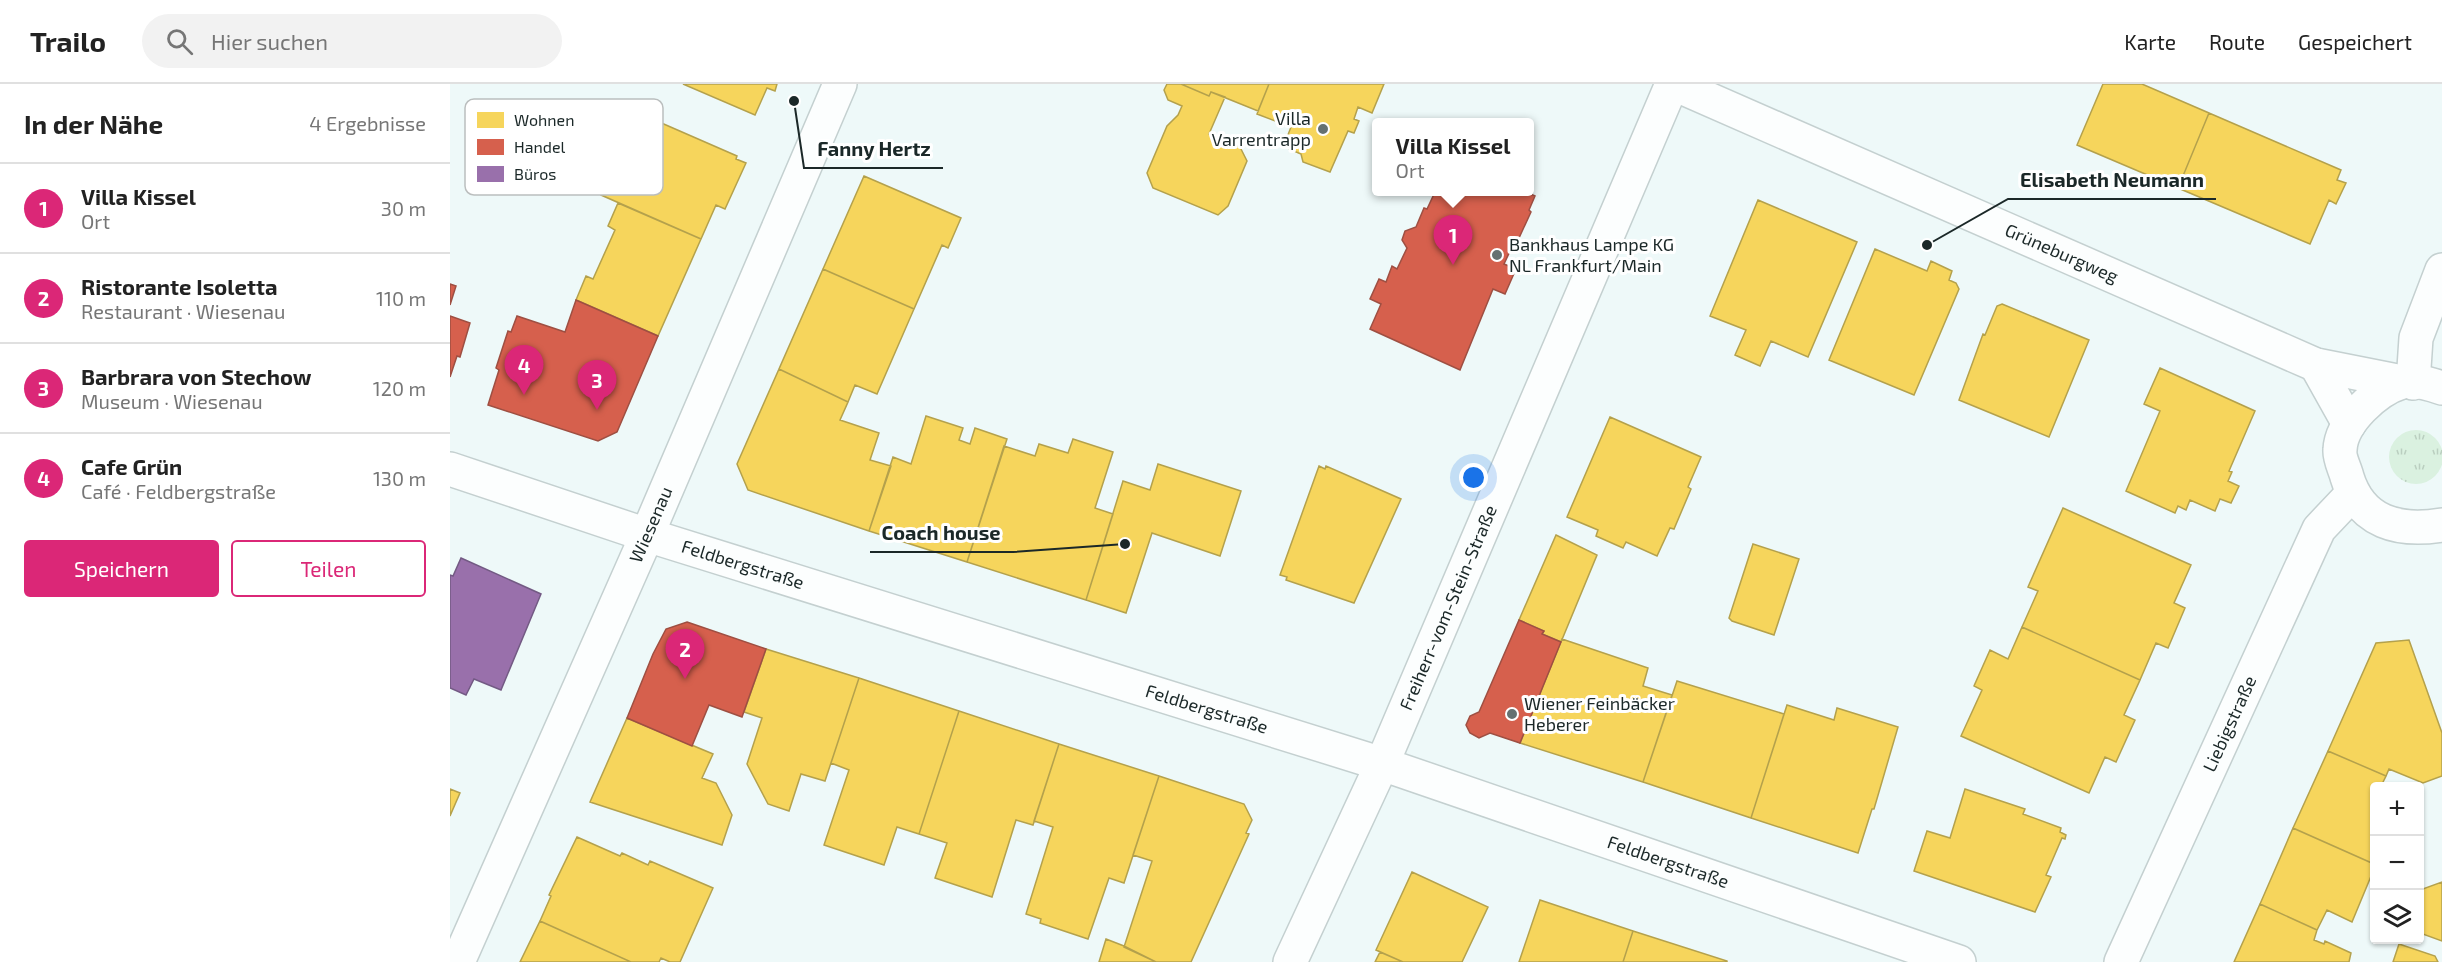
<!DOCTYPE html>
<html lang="de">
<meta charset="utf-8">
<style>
body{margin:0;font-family:"Exo 2",sans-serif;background:#f2f2f2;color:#222}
.controls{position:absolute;right:18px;bottom:18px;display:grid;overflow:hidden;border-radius:6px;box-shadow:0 2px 4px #0004}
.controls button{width:54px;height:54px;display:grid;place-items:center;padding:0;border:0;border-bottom:2px solid #e0e0e0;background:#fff;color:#222;font:30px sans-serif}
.you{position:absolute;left:1024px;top:394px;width:21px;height:21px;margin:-15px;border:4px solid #fff;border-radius:50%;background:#1a73e8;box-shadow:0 0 0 9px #1a73e833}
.badge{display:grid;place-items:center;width:39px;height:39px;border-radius:50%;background:#db2777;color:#fff;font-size:20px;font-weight:700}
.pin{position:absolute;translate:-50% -50px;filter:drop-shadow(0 2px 3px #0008)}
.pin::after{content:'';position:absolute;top:32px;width:21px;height:18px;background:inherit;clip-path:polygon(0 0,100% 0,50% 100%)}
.popup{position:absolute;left:922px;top:34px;width:162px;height:78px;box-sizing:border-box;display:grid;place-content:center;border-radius:6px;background:#fff;filter:drop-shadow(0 2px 4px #0005);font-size:20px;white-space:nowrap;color:#767676}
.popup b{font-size:22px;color:#222}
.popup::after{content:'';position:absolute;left:50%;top:100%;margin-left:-12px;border:12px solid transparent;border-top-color:#fff}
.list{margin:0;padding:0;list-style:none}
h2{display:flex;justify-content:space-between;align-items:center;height:78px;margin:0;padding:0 24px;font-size:26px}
h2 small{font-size:20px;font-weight:400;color:#767676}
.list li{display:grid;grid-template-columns:39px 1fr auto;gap:18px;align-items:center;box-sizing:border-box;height:90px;padding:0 24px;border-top:2px solid #e0e0e0}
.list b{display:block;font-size:22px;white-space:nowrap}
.list p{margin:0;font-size:20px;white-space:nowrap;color:#767676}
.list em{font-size:20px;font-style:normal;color:#767676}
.actions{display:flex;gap:12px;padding:18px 24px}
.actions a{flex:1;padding:14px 0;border:2px solid #db2777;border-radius:6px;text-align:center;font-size:21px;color:#db2777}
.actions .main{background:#db2777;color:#fff}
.icon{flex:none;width:33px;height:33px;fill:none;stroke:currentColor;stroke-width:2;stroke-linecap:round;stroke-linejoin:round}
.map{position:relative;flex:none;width:1992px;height:878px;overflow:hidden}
header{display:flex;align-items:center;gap:36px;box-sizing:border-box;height:84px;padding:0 30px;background:#fff;border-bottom:2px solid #e0e0e0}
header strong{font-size:28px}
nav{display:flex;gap:33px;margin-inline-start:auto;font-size:21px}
.search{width:420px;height:54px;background:#f2f2f2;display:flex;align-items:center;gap:15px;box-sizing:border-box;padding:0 21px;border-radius:33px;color:#767676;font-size:22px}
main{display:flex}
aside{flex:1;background:#fff}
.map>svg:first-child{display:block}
</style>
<header>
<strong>Trailo</strong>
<div class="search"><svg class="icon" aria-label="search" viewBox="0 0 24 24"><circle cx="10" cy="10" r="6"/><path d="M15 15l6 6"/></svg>Hier suchen</div>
<nav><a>Karte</a><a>Route</a><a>Gespeichert</a></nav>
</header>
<main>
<aside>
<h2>In der Nähe<small>4 Ergebnisse</small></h2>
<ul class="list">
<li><span class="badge">1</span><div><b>Villa Kissel</b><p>Ort</p></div><em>30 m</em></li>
<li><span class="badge">2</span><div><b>Ristorante Isoletta</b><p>Restaurant · Wiesenau</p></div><em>110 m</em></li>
<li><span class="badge">3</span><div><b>Barbrara von Stechow</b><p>Museum · Wiesenau</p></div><em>120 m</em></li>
<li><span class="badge">4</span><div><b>Cafe Grün</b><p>Café · Feldbergstraße</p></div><em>130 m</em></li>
</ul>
<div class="actions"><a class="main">Speichern</a><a>Teilen</a></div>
</aside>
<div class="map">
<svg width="1992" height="878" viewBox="0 0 1992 878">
<defs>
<pattern id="grass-tufts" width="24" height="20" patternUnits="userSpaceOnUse" patternTransform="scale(1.5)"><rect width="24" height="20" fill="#daf1e0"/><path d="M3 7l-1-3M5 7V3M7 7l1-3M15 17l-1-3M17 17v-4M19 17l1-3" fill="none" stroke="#bacfc0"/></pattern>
</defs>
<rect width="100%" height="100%" fill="#eef9f9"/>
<path fill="url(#grass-tufts)" d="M1939 373a27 27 0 1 1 54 0a27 27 0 1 1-54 0Z"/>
<path fill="#f6d55c" stroke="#b4a14c" stroke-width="1.5" d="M233,0H327L325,7L317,4L305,31Z
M717,0H731L759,12L761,8L775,13L759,50L790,63L797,77L778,122L768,131L703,104L697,89L717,42L728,31L732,22L718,16L714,6Z
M731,0H819L808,27L761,8L759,12Z
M819,0H934L922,29L908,23L904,35L909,37L904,49L898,47L880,88L853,78L851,70L839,65L836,56L841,43L807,30Z
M1653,0H1692L1759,29L1728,104L1627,61Z
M161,17L287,72L286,75L296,79L275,125L266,121L251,155L151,111L164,82L138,71Z
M1759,29L1891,86L1887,96L1896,99L1886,120L1879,116L1860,160L1728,104Z
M414,92L511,134L498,164L492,161L464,225L373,185Z
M1308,116L1407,158L1358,273L1321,257L1310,282L1285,271L1296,246L1260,232Z
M168,119L251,155L208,252L126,216L136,192L143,195L165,146L158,142Z
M1425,165L1477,187L1481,177L1502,187L1499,196L1506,199L1509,205L1464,311L1379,276Z
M373,185L464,225L427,310L405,301L398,318L329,285Z
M1552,220L1639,256L1599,353L1509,316L1533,250L1535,251L1547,222Z
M1710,284L1805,327L1779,387L1782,388L1778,397L1789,402L1781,419L1770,415L1765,427L1740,416L1736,426L1728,422L1725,429L1676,407L1710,327L1694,320Z
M329,285L398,318L390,336L429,349L420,376L441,382L419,447L298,406L287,380Z
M476,332L513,344L509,356L520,360L525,344L557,355L517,478L419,447L443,373L461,380Z
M1160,333L1251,373L1238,403L1241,405L1224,445L1220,444L1207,472L1176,458L1173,464L1146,452L1148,446L1117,433Z
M623,355L663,368L645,424L663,430L636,516L517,478L554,362L585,372L589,360L618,369Z
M708,380L791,407L770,472L702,449L676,529L636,516L673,397L700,406Z
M869,382L875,385L876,382L951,415L904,519L836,496L837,493L830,491Z
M1613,424L1741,481L1724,519L1735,524L1718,564L1706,559L1690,596L1572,543L1588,507L1578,503Z
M1106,451L1147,471L1111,558L1092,550L1094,547L1069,536Z
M1303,460L1349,475L1324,551L1282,537L1279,534Z
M1572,543L1690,596L1674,631L1685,636L1666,678L1655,673L1639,709L1511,652L1532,606L1524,602L1540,566L1558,575Z
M1112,555L1198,584L1193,602L1222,611L1193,698L1070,659Z
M1959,556L1992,649V692L1973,699L1939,685L1936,692L1878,667L1926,559Z
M316,565L409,594L375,697L351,690L339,727L318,720L297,680L312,634L294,628Z
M409,594L509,627L469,750L447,743L434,781L374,761L399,686L381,679Z
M1227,597L1334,630L1301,734L1193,698Z
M1337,621L1384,636L1387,624L1448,643L1424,725H1422L1408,769L1301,734Z
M509,627L609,660L583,741L566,736L542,813L485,794L497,759L469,750Z
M177,634L263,670L252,694L266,699L282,731L272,761L140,718Z
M609,660L709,692L674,799L659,794L638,855L590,839L591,835L576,830L603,743L584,737Z
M1878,667L1936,692L1931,702H1924V780L1843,744Z
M709,692L794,720L802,736L796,749L799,750L741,878H706L674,863L702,777L683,771Z
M0,705L10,709L0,732Z
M1515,705L1575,725L1573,730L1611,744L1610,748L1616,751L1615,755L1612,754L1596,791L1601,793L1585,828L1464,787L1477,747L1500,754Z
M1843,744L1924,780V785L1902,838L1877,826L1867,846L1810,820Z
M127,753L170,772L172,769L198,781L200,777L263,804L230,878H220L211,874L209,878H181L90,837L101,812L99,811Z
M962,788L1038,823L1012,878H953L926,866Z
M1992,798V857L1970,849V806Z
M1090,816L1183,847L1173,878H1069Z
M1810,820L1867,846L1864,856L1874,860L1875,857L1901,869L1899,878H1784Z
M90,837L181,878H70Z
M1183,847L1277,877V878H1173Z
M656,855L674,862L706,878H649Z
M1949,860L1985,872L1988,878H1943Z
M930,868L953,878H925Z"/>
<path fill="#d6604d" stroke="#9e4f42" stroke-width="1.5" d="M985,108H1076L1085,112L1079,126L1081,128L1063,167L1061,165L1054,180L1066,185L1055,210L1043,205L1010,286L920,245L931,220L920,215L929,195L936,198L942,182L947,185L957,164L952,156L955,147L966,143L974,124L977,125Z
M0,200L6,202L0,221Z
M126,216L208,252L167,348L148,357L38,321L49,286L46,284L58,247L61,248L67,232L115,248Z
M0,232L20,239L10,273L7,272L0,293Z
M1069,536L1094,547L1092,550L1111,558L1070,659L1040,649L1029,654L1020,649L1016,641L1020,632L1029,628Z
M237,538L316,565L292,633L259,621L242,662L177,634L203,570L216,545Z"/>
<path fill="#9970ab" stroke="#735a84" stroke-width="1.5" d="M11,474L91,510L51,606L24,595L16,611L0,604V491L3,492Z"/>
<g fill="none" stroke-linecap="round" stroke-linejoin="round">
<defs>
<g id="minor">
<path id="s1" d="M1224,0L1866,281L1952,298"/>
<path d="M1866,281L1899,340"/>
<path d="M1963,299L1966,254L1992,186"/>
<path d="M1992,304C1980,300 1964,295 1952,298C1926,306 1891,338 1890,366C1889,374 1895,385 1897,393C1911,439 1949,448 1992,441"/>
<path id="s2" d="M0,385L197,451L932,680L1509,878"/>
<path id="s3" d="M8,878L197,451L390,0"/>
<path id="s4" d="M840,878L932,680L1222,0"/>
<path id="s5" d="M1671,878L1869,445L1903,409"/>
</g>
</defs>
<use href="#minor" stroke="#c4d0d0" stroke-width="36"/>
<use href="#minor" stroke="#fcfefe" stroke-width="33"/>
</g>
<g fill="#657171" stroke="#fff" stroke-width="2">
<circle cx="873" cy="45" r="6"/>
<circle cx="1047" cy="171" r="6"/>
<circle cx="1062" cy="630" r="6"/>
</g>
<g text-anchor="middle" stroke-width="6" stroke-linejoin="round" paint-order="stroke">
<g font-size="18" fill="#1b2828" stroke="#fff" text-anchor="start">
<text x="861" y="41" text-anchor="end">Villa<tspan x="861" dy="21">Varrentrapp</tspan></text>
<text x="1059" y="167">Bankhaus Lampe KG<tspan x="1059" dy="21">NL Frankfurt/Main</tspan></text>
<text x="1074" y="626">Wiener Feinbäcker<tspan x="1074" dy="21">Heberer</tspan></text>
</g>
<g font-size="18" fill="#1b2828" stroke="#fff">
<text dy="6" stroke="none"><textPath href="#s1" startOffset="423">Grüneburgweg</textPath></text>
<text dy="6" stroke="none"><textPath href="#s3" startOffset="478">Wiesenau</textPath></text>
<text dy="6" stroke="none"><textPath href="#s2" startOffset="308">Feldbergstraße</textPath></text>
<text dy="6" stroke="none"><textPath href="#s4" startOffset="388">Freiherr-vom-Stein-Straße</textPath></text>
<text dy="6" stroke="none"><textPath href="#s2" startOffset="794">Feldbergstraße</textPath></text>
<text dy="6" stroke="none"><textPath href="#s5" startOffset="262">Liebigstraße</textPath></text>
<text dy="6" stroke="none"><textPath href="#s2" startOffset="1280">Feldbergstraße</textPath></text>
</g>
</g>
<rect x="15" y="15" width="198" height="96" rx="9" fill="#fff" stroke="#bbbebe" stroke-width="1.5"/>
<rect x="27" y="28" width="27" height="16" fill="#f6d55c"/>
<rect x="27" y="55" width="27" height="16" fill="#d6604d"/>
<rect x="27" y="82" width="27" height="16" fill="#9970ab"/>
<g font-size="16" fill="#1b2828">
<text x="64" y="42">Wohnen</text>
<text x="64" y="69">Handel</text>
<text x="64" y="96">Büros</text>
</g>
<path fill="none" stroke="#1b2828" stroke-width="2" d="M344 17L354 84H493M1477 161L1558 115H1766M675 460L563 468H420"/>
<g fill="#1b2828" stroke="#fff" stroke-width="2">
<circle cx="344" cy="17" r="6"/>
<circle cx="1477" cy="161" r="6"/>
<circle cx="675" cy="460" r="6"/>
</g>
<g font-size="20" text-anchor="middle" font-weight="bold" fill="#1b2828" stroke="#fff" stroke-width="6" stroke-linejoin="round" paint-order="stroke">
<text x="424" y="72">Fanny Hertz</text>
<text x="1662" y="103">Elisabeth Neumann</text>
<text x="491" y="456">Coach house</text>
</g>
</svg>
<div class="controls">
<button>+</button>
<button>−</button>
<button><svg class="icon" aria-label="layers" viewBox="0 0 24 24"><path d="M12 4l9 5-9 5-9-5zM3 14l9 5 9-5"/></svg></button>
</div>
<div class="you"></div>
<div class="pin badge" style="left:1003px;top:181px">1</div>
<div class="popup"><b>Villa Kissel</b>Ort</div>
<div class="pin badge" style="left:235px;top:595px">2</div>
<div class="pin badge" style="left:147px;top:326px">3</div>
<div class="pin badge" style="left:74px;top:311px">4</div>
</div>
</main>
